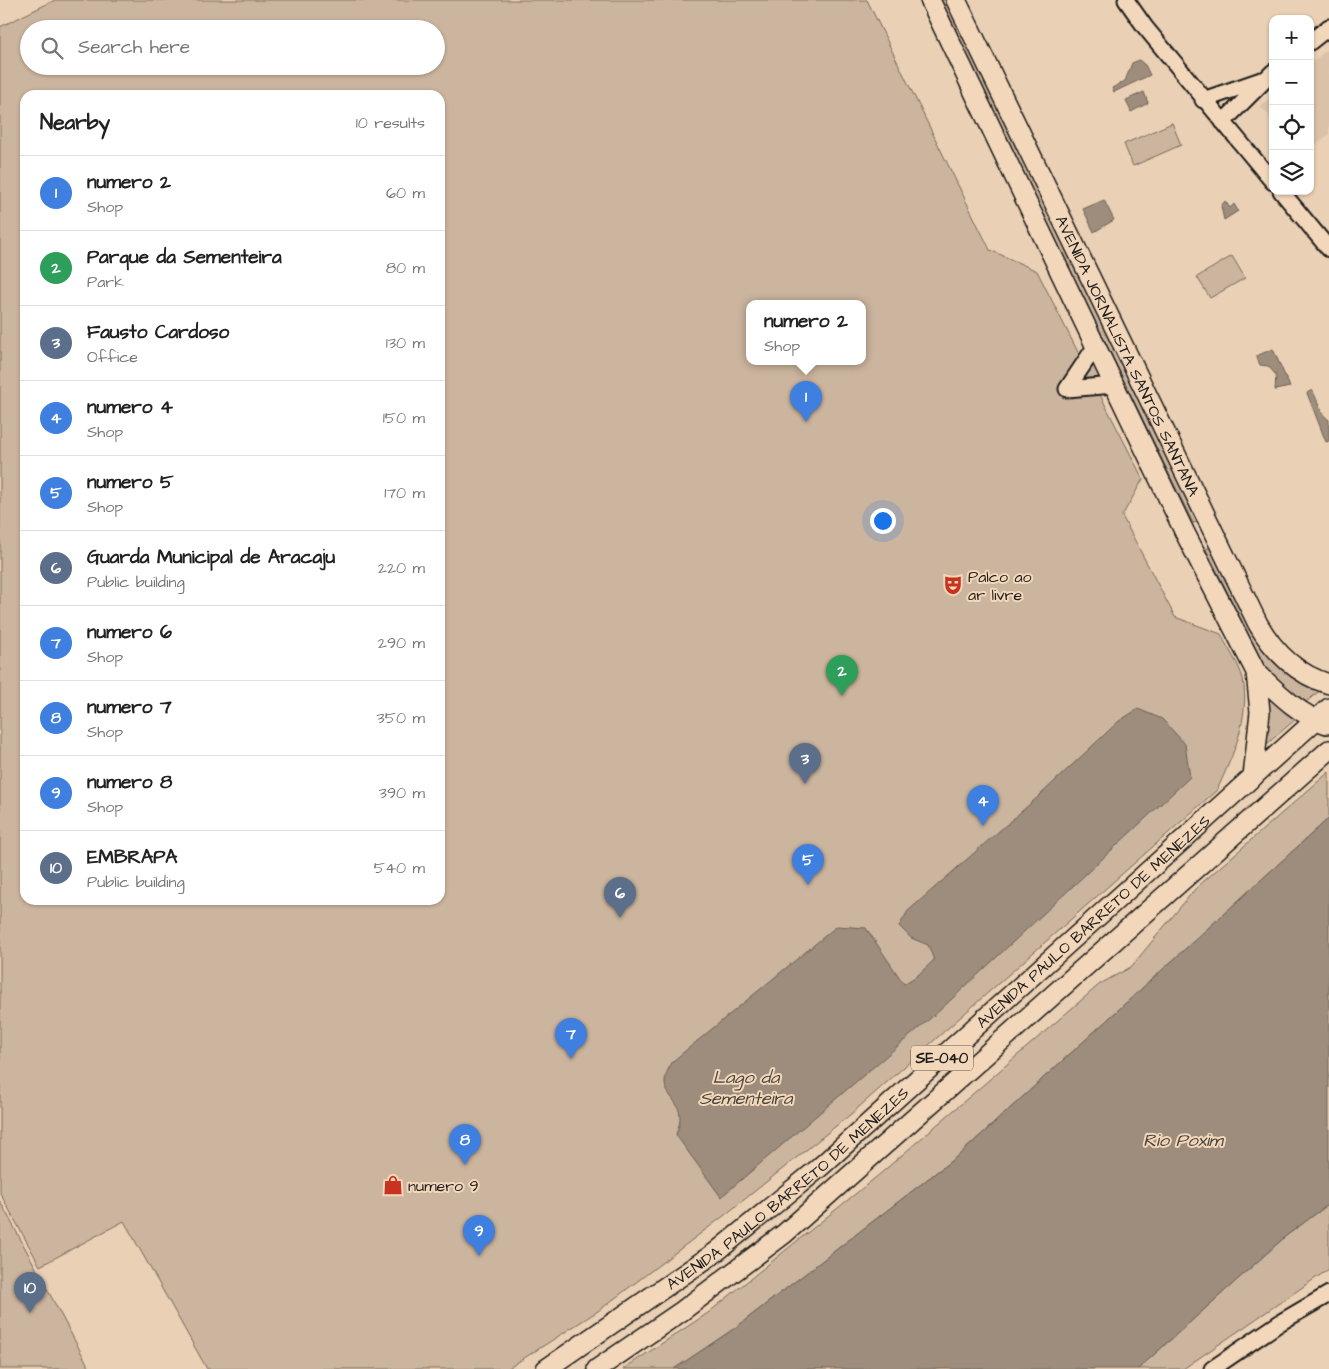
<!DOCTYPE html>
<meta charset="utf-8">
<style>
body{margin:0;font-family:"Architects Daughter",sans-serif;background:#f6f6f6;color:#222}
.controls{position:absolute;right:15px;top:15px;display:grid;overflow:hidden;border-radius:10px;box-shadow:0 1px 4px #0004}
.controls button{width:45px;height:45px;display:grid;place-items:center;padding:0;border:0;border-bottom:1px solid #e0e0e0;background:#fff;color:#222;font:25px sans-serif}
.you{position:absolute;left:882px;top:520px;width:18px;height:18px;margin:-12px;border:4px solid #fff;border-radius:50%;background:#1a73e8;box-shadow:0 0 0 8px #1a73e833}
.badge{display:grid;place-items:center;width:32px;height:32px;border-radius:50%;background:#ea580c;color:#fff;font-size:16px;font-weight:700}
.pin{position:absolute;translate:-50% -41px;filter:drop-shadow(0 1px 2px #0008)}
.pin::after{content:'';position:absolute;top:26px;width:18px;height:15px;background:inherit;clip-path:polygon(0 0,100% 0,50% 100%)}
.popup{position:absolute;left:746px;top:300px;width:120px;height:65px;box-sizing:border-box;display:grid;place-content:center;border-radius:10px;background:#fff;filter:drop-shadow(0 1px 4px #0005);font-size:16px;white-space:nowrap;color:#767676}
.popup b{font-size:19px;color:#222}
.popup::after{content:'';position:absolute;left:50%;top:100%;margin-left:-10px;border:10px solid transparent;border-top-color:#fff}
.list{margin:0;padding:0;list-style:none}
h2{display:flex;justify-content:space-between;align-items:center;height:65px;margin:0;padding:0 20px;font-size:21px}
h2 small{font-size:16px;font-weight:400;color:#767676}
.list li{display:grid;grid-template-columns:32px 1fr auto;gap:15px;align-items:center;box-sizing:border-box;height:75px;padding:0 20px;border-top:1px solid #e0e0e0}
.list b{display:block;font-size:19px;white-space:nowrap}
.list p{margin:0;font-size:16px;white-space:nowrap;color:#767676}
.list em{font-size:16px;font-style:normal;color:#767676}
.icon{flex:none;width:28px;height:28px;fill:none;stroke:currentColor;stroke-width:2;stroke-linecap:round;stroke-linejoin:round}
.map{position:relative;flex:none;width:1329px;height:1369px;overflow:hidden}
.search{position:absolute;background:#fff;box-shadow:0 1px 4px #0004;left:20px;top:20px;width:425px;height:55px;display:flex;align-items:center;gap:12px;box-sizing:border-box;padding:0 18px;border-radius:28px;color:#767676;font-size:19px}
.panel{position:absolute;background:#fff;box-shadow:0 1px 4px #0004;left:20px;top:90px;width:425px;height:815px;border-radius:15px}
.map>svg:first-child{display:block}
</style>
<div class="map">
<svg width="1329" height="1369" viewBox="0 0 1329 1369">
<rect width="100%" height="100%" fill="#ead0b4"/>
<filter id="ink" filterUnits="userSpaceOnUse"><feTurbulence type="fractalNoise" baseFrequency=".02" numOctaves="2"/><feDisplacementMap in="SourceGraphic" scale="10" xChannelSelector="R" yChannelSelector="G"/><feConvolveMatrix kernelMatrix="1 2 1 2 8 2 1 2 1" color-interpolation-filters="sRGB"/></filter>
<g filter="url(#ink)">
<path fill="#dac2a8" d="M1329,48V134L1310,150V64Z
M1273,96V120L1260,106Z"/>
<path fill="#ccb59e" stroke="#74685d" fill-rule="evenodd" d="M55,0H867L990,250L1037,271L1087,370L1095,360L1105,380L1093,381L1143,479L1122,516L1175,617L1221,634C1227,648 1240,665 1243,679C1250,719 1233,755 1217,790L851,1114L725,1215L598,1311L507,1369H207L124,1221L40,1266L0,1193V27ZM29,29H436V66H29ZM25,95H440V900H25ZM750,303H862V361H750Z
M940,0H951L1201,522L1193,523Z
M1172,123L1181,145L1133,166L1124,144Z
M1232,256L1245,278L1210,298L1197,277Z
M1214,546L1252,626L1322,689L1306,702L1278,681L1262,662L1206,549Z
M1265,689L1297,718L1260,750Z
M1329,772V818L960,1154L735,1328L674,1369H623L708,1313L880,1174L1100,984L1131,967L1196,888Z
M0,1201L90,1369H0Z
M1329,1204V1269L1183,1369H1138L1286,1236Z"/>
<path fill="#9e8d7c" stroke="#6a6056" d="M1139,60L1145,65L1150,75L1114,92L1112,88L1125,81L1132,63Z
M1144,92L1148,103L1131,112L1126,100Z
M1104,200L1114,220L1094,232L1083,209Z
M1225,201L1230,208L1234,204L1238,211L1224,220L1221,206Z
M1273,349L1290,387L1275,390L1276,375L1268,366L1260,365L1256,356Z
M1312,390C1319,401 1318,412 1329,420V441L1326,442L1307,393Z
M1138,709L1162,719L1185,744L1190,777L939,1011L721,1197L676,1135C677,1130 680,1124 680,1119C681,1094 651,1095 673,1061L837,926L866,928L904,984L918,975L934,960L928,945L911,938L899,926L908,911L1039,796L1119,721Z
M1329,818V1204L1286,1236L1138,1369H674L735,1328L960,1154Z"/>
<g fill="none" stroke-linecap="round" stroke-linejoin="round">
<defs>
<path id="minor" d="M1126,0L1145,27L1273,182
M1310,42L1329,27
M1203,100L1261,80
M1223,122L1273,72
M1281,191L1329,249
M1067,389L1095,347
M1067,389L1114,385
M1212,1369L1281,1322L1329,1294"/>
<g id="major">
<path d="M930,0L1185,533L1256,672L1260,712L1253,777"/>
<path id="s1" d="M956,0L1258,624C1274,652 1298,675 1329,684"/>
<path d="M1256,672C1277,692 1299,715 1327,724"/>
<path id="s2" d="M546,1369L716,1252L819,1168L1329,708"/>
<path d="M597,1369L682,1311L784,1234L1329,750"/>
</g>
</defs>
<use href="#minor" stroke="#1c1c1c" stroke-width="19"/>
<use href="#major" stroke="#1c1c1c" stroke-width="22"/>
<use href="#minor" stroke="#f3d7ba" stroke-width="15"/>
<use href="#major" stroke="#f3d7ba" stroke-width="19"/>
</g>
</g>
<defs>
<symbol id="theatre-bare" viewBox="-9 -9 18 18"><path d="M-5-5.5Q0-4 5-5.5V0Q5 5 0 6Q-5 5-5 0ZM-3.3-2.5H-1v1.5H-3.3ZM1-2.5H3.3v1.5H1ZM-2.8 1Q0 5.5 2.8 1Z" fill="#c8321e" stroke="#f3d7ba" stroke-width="2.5" paint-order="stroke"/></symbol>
<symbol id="shop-bare" viewBox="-9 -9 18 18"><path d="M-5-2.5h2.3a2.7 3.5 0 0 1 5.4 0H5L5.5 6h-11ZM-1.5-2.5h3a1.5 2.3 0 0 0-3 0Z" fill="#c8321e" stroke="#f3d7ba" stroke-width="2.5" paint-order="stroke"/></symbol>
</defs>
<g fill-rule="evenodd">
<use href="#theatre-bare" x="939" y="571" width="28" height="28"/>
<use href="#shop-bare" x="379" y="1171" width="28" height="28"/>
</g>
<g text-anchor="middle" stroke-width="4" stroke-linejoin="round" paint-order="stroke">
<rect fill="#f3d7ba" stroke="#5c544b" stroke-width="1" x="911" y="1045.5" width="62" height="25" rx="4"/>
<g font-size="15" font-weight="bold" fill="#1c1c1c">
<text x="942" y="1063">SE-040</text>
</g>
<g font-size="16" fill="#1c1c1c" stroke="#f3d7ba">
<text dy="6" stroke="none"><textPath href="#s1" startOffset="395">AVENIDA JORNALISTA SANTOS SANTANA</textPath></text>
<text dy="6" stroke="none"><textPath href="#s2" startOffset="708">AVENIDA PAULO BARRETO DE MENEZES</textPath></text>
<text dy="6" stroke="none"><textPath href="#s2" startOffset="302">AVENIDA PAULO BARRETO DE MENEZES</textPath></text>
</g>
<g font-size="16" fill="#1c1c1c" stroke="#f3d7ba" text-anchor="start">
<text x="968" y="582">Palco ao<tspan x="968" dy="18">ar livre</tspan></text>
<text x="408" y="1191">numero 9</text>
</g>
<g font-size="18" font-style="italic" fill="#4a443e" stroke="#f3d7ba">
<text x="746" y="1083">Lago da<tspan x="746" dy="21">Sementeira</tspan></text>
<text x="1183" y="1146">Rio Poxim</text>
</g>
</g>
</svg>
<div class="controls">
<button>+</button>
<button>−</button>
<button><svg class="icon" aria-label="locate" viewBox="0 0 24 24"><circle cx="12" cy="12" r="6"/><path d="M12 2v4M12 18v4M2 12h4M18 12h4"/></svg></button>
<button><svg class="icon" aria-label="layers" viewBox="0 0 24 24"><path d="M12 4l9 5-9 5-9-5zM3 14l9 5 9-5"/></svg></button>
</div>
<div class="you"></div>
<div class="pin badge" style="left:806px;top:422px;background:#3f7fe0">1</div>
<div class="popup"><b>numero 2</b>Shop</div>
<div class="pin badge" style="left:842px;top:696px;background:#2e9e5b">2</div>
<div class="pin badge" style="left:805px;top:784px;background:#5c6f8a">3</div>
<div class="pin badge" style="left:983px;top:826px;background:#3f7fe0">4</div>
<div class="pin badge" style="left:808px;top:885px;background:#3f7fe0">5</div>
<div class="pin badge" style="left:620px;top:918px;background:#5c6f8a">6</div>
<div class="pin badge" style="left:571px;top:1059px;background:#3f7fe0">7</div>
<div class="pin badge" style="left:465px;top:1165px;background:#3f7fe0">8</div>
<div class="pin badge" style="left:479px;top:1256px;background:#3f7fe0">9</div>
<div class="pin badge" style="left:30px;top:1313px;background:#5c6f8a">10</div>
<div class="search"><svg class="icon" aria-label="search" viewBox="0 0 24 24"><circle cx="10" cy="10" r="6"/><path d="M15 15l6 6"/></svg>Search here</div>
<section class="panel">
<h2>Nearby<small>10 results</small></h2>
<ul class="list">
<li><span class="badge" style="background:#3f7fe0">1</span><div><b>numero 2</b><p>Shop</p></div><em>60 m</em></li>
<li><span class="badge" style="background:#2e9e5b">2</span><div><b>Parque da Sementeira</b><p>Park</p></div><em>80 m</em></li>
<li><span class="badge" style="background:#5c6f8a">3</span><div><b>Fausto Cardoso</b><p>Office</p></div><em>130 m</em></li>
<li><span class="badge" style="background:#3f7fe0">4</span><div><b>numero 4</b><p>Shop</p></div><em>150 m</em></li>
<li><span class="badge" style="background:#3f7fe0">5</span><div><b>numero 5</b><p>Shop</p></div><em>170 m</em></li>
<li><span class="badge" style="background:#5c6f8a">6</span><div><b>Guarda Municipal de Aracaju</b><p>Public building</p></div><em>220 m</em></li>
<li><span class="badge" style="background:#3f7fe0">7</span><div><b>numero 6</b><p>Shop</p></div><em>290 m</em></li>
<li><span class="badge" style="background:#3f7fe0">8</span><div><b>numero 7</b><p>Shop</p></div><em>350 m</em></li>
<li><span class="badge" style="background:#3f7fe0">9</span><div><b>numero 8</b><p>Shop</p></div><em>390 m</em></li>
<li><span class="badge" style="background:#5c6f8a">10</span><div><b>EMBRAPA</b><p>Public building</p></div><em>540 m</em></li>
</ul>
</section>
</div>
